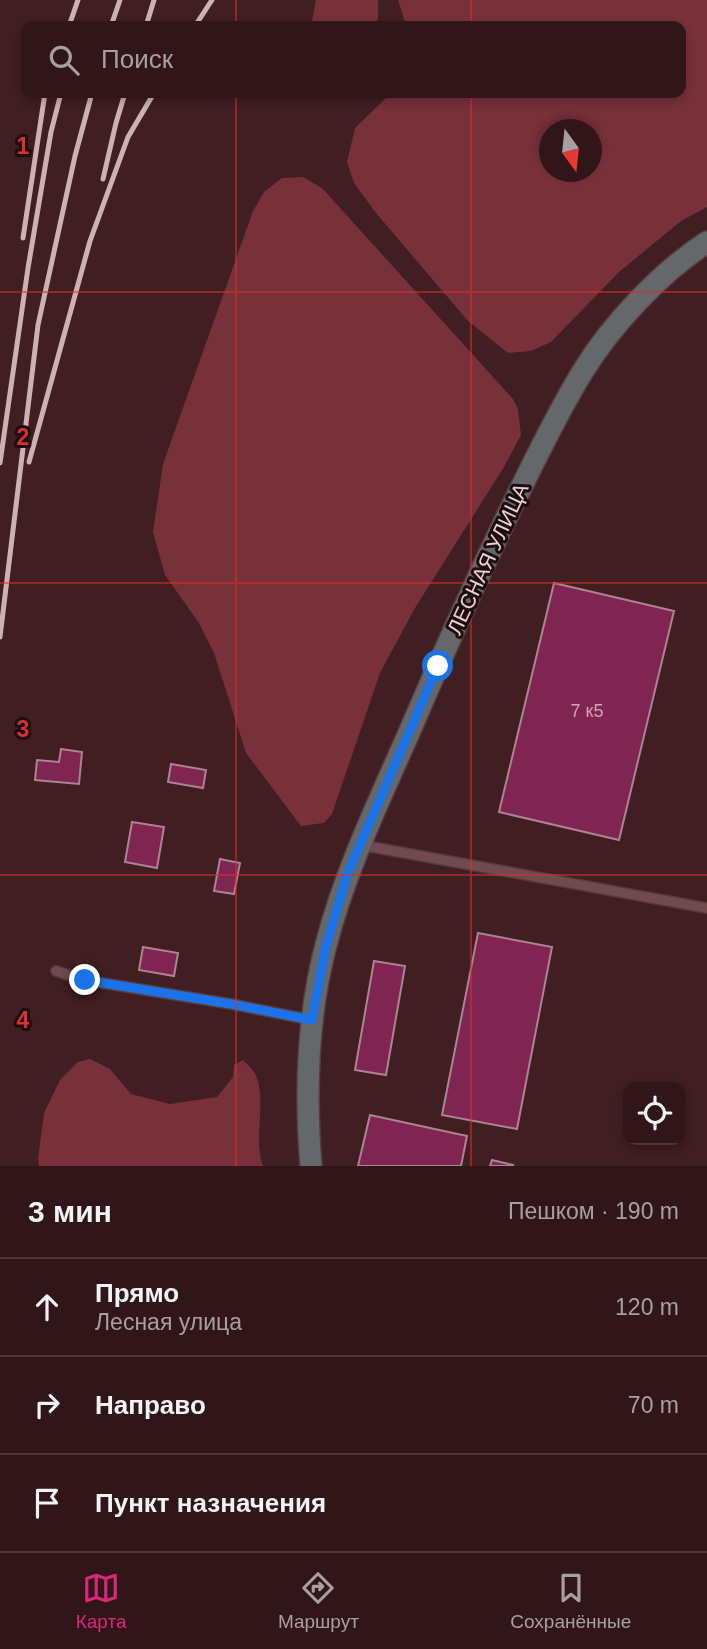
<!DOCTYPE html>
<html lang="ru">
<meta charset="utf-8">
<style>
body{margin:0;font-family:Helvetica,sans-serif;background:#381f22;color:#f1f3f6}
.controls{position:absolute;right:21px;bottom:21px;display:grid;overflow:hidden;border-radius:14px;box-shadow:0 4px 10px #0003}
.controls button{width:63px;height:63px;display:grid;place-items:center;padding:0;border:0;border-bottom:2px solid #4b3538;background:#301619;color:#f1f3f6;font:35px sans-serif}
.compass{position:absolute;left:539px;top:119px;width:63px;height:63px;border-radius:50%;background:#301619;box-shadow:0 4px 10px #0003;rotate:165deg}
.stop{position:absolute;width:21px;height:21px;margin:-16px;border:5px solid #1a73e8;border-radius:50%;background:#fff}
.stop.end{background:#1a73e8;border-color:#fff;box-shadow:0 2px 7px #0008}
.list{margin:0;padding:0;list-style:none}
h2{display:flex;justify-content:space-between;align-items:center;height:91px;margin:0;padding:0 28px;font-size:30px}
h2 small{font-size:23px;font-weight:400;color:#a89fa2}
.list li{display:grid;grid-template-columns:46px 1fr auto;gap:21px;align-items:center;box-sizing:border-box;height:98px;padding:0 28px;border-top:2px solid #4b3538}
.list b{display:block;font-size:26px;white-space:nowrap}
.list p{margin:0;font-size:23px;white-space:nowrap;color:#a89fa2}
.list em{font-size:23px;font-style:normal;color:#a89fa2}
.icon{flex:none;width:38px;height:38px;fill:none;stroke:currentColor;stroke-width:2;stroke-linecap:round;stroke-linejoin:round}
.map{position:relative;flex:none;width:707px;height:1166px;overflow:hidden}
.search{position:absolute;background:#301619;box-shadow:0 4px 10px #0003;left:21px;right:21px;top:21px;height:77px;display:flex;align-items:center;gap:18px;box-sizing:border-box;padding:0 24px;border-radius:14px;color:#a89fa2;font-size:26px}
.sheet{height:385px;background:#301619}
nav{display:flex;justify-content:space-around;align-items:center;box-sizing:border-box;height:98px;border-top:2px solid #4b3538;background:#301619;font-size:19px;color:#a89fa2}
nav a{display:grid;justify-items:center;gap:4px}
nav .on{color:#db2777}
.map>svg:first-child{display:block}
</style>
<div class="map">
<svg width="707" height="1166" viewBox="0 0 707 1166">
<rect width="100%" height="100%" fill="#401e21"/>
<path fill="#783039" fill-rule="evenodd" d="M316,0H378V18L376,26H311Z
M398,0H707V207L681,221L619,272L551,342L531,351L508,353L468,321L376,213L354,183L347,162L355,128L391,93H681V26H406ZM550,130H592V172H550Z
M303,177L322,188L513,399L518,409L521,435L504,467L415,608L380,673L332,814L324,823L301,826L246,753L214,653L199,623L165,575L153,532L163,464L253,211L264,192L282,178Z
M90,1059L110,1069L131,1094L170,1104L217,1097L233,1077L234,1065L243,1060C248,1065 255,1071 257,1078C266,1106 253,1138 263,1166H39L38,1159L44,1113L60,1080L78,1062Z"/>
<path fill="#802551" stroke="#ac8392" stroke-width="2" d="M554,583L674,611L619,840L499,812Z
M61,749L82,752L79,784L35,780L37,760L59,762Z
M171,764L206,770L203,788L168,782Z
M132,822L164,827L157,868L125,862Z
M220,859L240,863L234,894L214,891Z
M478,933L552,947L517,1129L442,1115Z
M143,947L178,953L174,976L139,970Z
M374,961L405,966L386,1075L355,1070Z
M370,1115L467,1136L461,1166H358Z
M492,1160L513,1165L512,1166H490Z"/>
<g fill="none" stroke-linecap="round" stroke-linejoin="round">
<defs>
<path id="lane" d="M361,845L707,908
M56,971L84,980L231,1004L312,1020"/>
<path id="secondary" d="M311,1166C305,1092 307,1017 326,945C346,867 383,793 415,719C446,646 479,574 514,502C536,458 557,413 583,371C612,324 661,272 707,242"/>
</defs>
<use href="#lane" stroke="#583b3f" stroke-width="12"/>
<use href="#secondary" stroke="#583b3f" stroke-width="24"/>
<use href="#lane" stroke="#714a4d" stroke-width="9"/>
<use href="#secondary" stroke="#65686a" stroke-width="21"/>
<path stroke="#ccb2b4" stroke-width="5" d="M69,26L78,0
M111,26L120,0
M146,26L154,0
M195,26L212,0
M103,179L116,123L125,93
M23,238L45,93
M29,462L90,241L128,137L154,93
M0,463L28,268L51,132L61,93
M0,637L38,325L75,156L92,93"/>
</g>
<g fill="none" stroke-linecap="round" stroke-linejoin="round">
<path stroke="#1a73e8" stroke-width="9" d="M85,980L231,1004L312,1020L326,946L347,875L438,666"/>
</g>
<path fill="none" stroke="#d73030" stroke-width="2" stroke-opacity="0.55" d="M236,0V26M471,0V26M236,93V1166M471,93V1166M0,292H707M0,583H707M0,875H707"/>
<g text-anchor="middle" stroke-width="6" stroke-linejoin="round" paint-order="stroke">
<g font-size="18" fill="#cfa6b2">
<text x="587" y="717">7 к5</text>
</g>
<g font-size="21" fill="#e9d1d2" stroke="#1d0d0f">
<text transform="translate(488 559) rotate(-65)" y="7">ЛЕСНАЯ УЛИЦА</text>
</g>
</g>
<g font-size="23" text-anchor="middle" font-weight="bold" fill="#d73030" stroke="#1d0d0f" stroke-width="6" stroke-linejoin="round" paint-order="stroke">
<text x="23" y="154">1</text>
<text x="23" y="445">2</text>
<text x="23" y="737">3</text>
<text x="23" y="1028">4</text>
</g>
</svg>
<div class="controls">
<button><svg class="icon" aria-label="locate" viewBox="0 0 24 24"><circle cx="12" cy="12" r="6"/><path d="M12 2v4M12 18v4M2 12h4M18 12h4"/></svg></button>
</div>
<svg class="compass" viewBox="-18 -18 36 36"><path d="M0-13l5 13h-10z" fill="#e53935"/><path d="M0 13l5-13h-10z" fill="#a89fa2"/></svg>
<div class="stop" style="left:438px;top:666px"></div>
<div class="stop end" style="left:85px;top:980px"></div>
<div class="search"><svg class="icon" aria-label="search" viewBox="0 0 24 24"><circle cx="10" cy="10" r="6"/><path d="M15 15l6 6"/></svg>Поиск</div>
</div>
<section class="sheet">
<h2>3 мин<small>Пешком · 190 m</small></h2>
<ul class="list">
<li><svg class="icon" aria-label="ahead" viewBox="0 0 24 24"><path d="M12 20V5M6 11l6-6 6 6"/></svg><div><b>Прямо</b><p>Лесная улица</p></div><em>120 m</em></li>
<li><svg class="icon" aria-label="right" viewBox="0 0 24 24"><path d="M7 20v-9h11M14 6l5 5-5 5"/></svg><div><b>Направо</b></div><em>70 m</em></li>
<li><svg class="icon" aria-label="arrive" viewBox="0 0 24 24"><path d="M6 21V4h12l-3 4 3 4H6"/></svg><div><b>Пункт назначения</b></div></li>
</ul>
</section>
<nav>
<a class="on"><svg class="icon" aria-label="map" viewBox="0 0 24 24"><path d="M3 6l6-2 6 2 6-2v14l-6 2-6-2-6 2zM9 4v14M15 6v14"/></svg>Карта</a>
<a><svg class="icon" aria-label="directions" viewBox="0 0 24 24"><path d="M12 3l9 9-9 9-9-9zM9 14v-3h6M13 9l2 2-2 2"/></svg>Маршрут</a>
<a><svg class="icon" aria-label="saved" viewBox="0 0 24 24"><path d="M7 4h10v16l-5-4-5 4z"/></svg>Сохранённые</a>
</nav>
